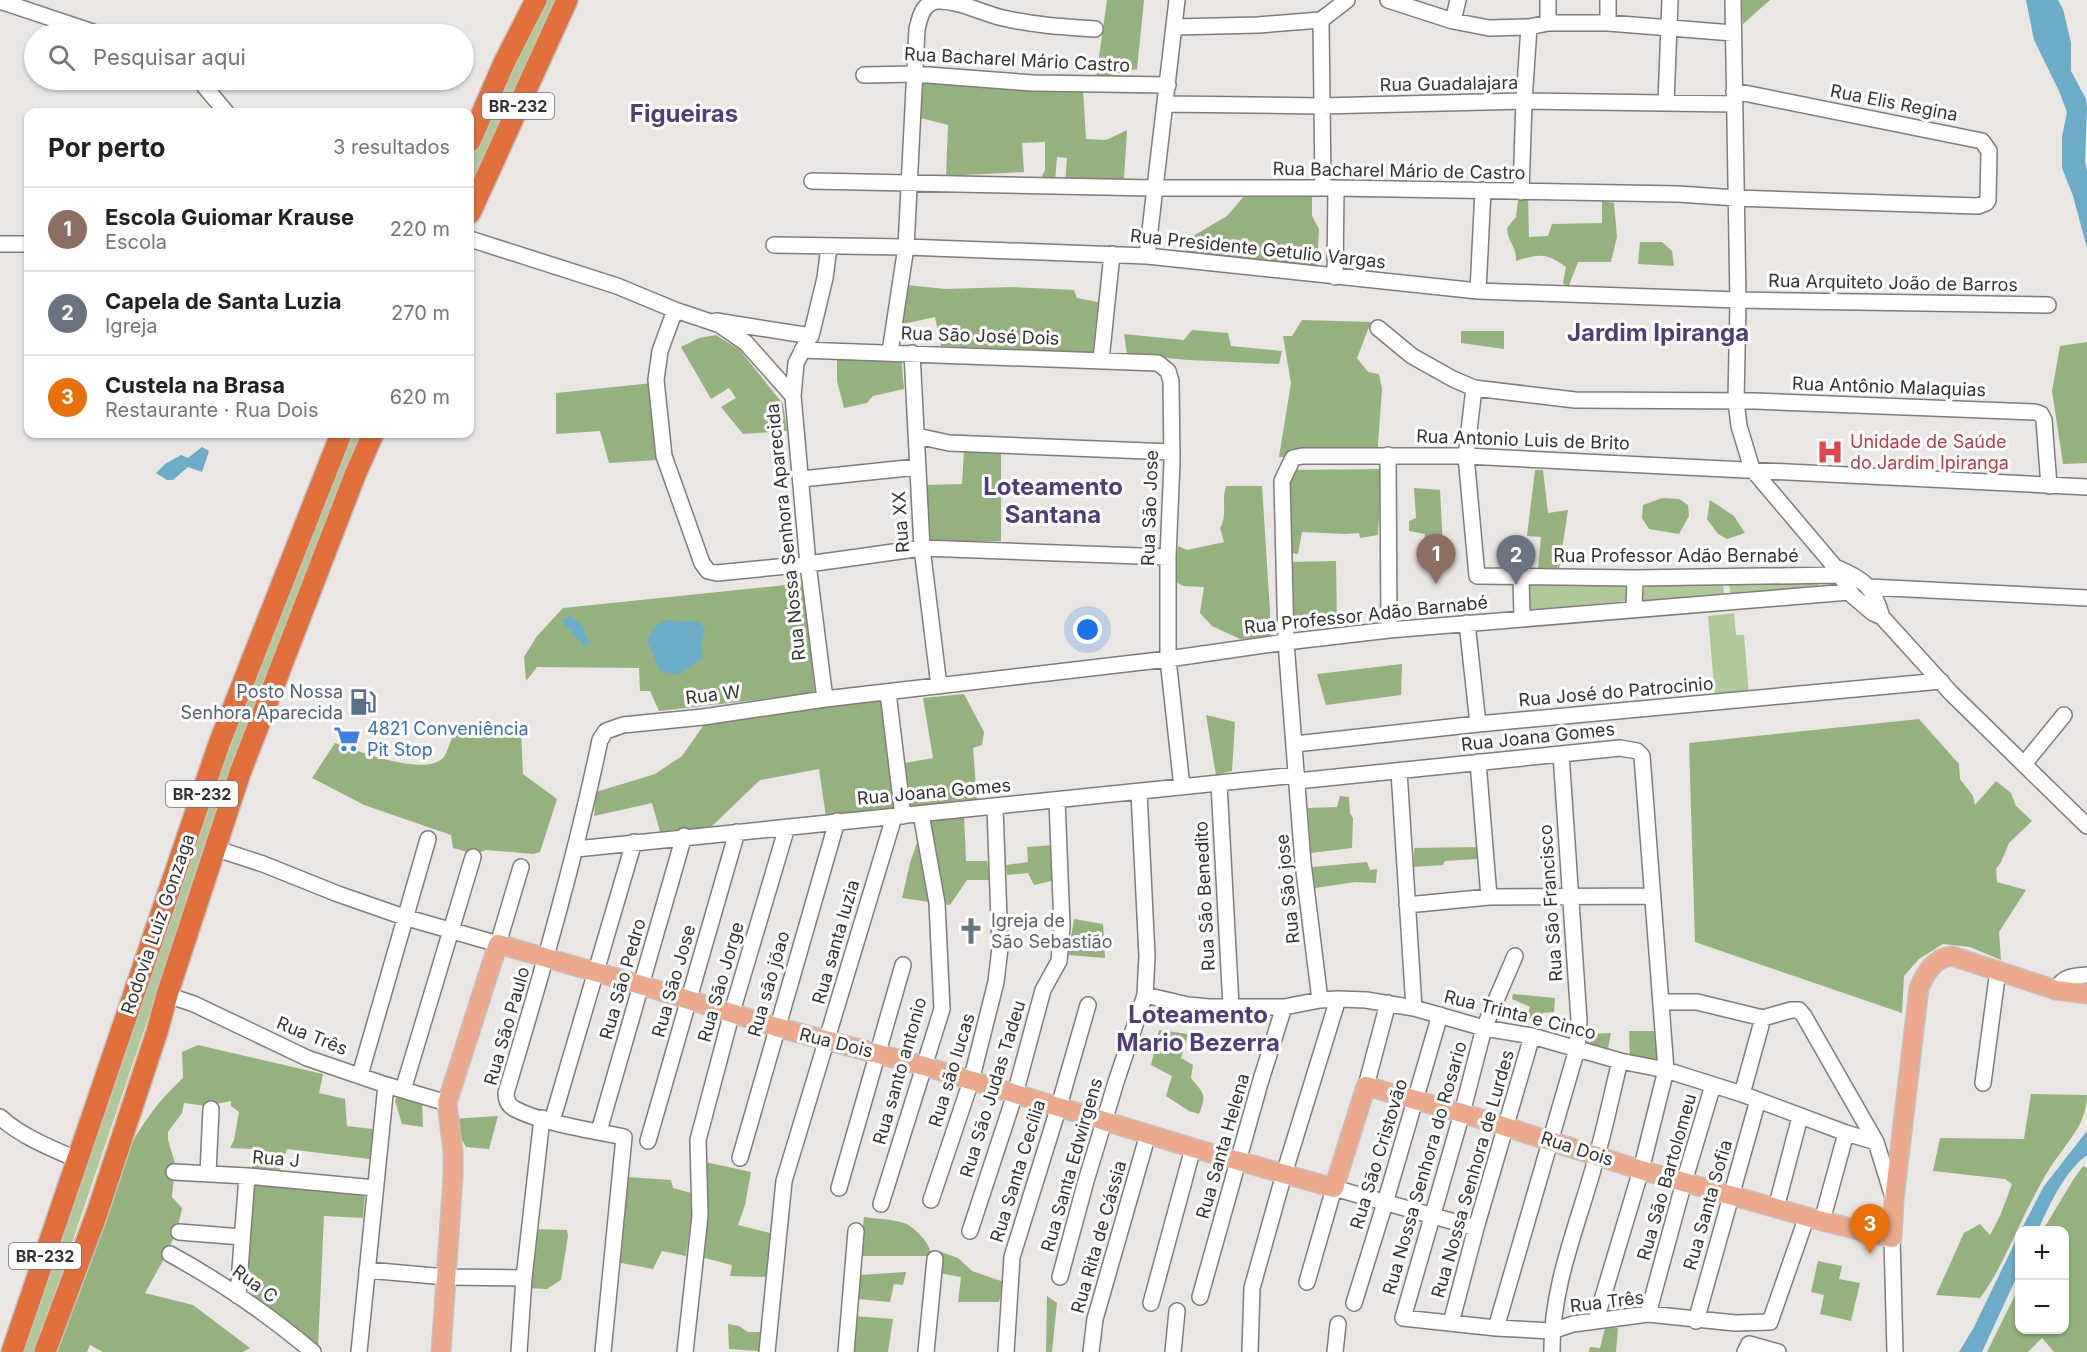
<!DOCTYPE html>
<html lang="pt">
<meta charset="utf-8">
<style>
body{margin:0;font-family:Inter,sans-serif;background:#f2f2f2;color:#202124}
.controls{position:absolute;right:18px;bottom:18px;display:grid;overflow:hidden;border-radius:12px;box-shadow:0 2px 4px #0004}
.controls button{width:54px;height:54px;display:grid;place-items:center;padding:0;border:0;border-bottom:2px solid #e0e0e0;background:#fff;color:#202124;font:30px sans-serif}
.you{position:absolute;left:1088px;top:630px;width:21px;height:21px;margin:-15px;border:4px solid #fff;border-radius:50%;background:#1a73e8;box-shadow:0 0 0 9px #1a73e833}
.badge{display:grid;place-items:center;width:39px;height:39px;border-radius:50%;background:#ea580c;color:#fff;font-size:20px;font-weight:700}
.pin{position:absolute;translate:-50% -50px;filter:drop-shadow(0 2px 3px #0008)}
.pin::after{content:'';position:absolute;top:32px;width:21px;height:18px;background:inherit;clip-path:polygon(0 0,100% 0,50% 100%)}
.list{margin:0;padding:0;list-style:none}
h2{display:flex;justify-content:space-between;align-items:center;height:78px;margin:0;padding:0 24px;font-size:26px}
h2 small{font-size:20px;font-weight:400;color:#757577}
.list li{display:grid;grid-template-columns:39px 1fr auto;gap:18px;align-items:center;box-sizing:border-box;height:84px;padding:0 24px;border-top:2px solid #e0e0e0}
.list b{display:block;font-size:22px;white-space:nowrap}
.list p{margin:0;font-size:20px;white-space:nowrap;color:#757577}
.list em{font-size:20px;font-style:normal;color:#757577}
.icon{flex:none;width:33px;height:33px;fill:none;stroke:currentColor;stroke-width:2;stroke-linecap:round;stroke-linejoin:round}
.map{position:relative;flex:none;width:2087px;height:1352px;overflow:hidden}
.search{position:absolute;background:#fff;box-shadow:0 2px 4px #0004;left:24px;top:24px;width:450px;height:66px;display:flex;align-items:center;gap:15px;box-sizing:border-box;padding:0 21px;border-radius:33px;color:#757577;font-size:22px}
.panel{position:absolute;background:#fff;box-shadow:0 2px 4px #0004;left:24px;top:108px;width:450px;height:330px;border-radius:12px}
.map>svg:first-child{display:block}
</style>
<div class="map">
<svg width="2087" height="1352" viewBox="0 0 2087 1352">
<rect width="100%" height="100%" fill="#e9e6e3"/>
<path fill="#afc99a" d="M544,0H557L470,196V159L504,76Z
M354,434H365L309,572L197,865L157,992L35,1352H19L256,669Z
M1723,581L1724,595L1637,603L1638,583Z
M1818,581V588L1731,596L1729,584Z
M1526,584H1631L1630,601L1526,610Z
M1734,613L1736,635H1744L1749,694L1715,697L1708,616Z"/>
<path fill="#95b27e" d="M1107,0H1144L1137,69L1096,78Z
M1741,0H1770L1743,24Z
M920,78L1083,88L1086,139L1106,140L1127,130L1124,179L1065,182L1067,158L1057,157L1055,182L1041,178L1045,170V142L1022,143L1024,172L946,176L948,125L917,117Z
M1245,195L1312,197V216L1319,229L1317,269L1186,252L1188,239L1227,216Z
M1528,196L1529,237L1548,236L1552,224L1602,223V201L1614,203L1617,237L1611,262H1578L1568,288L1563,283L1566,267C1546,252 1539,254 1516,261C1517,246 1508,244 1507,228L1516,217L1518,200Z
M1640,242H1662L1672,251L1674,266L1638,264Z
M906,285L946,289L1013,287L1074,290L1077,298L1098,302L1093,353L941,346L935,317L899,325Z
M1302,320L1371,322L1357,358L1368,372L1379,374L1382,389L1377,458L1279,457L1291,383L1283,336H1292Z
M1192,330L1228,333L1231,346L1282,351L1279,364L1188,360L1127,354L1124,334L1184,340Z
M1461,331H1504V349L1461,343Z
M716,335L740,350L783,404L787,431L743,434L721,407L736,398L729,388L711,399L681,347L699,338Z
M2087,342V463L2063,464L2052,391L2060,346Z
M901,355L904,389L873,396L867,403L844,408L837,381V358Z
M653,383L658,460L609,463L600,431L556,434V393Z
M964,450H1001V541L927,542L924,485L962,484Z
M1382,469L1378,535L1360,538L1359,533L1346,534L1302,532L1298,554L1290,553L1289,470Z
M1535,470H1543L1548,513L1568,510L1559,569H1538L1541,537L1527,536Z
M1226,486H1262L1270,611V636L1240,639L1212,626L1200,613L1204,587L1183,586L1174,581L1178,546L1187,550L1224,542L1220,528C1228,515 1221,502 1226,486Z
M1414,488L1440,490L1443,547L1423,549L1425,534L1409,531V521L1416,518Z
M1662,498L1679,499L1688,505L1689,516L1679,534L1649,529L1642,518L1643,505Z
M1710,500L1734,516L1745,533L1727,539L1718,534L1707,519Z
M1336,561L1337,625L1292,628L1290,562Z
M805,583L815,693L659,711L650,691H640L639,668L537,667L526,681L524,657L537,636L563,608Z
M1402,664L1401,695L1326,705L1317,674Z
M964,694L984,732L982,745L973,748L977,801L911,808L905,763L933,758L923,698Z
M885,700L897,811L826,817L819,769L760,780L710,828L661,835L652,803L594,816L596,792L655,774L682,756L706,722Z
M1206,715L1235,722L1232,771L1216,775Z
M1919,719L1959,764L1960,779L1973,796L1975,805L1996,781L2011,793L2016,806L2032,821L2009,843L2001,862L1996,869L1997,882L2026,890L1999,932L2001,960L1970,947L1943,944L1919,959L1904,976L1902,1013L1695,942L1689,743Z
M480,728L521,731L523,774L557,799L540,852L533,854L486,850L475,854L453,848L451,835L364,805L312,778L335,743C357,751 425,777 443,758C448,752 451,739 454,732Z
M1340,796L1349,797L1350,813L1353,818L1352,848L1311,853L1308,808L1337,807Z
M964,815L966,861H987L990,880H967L950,905L902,898L910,863L926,816Z
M1054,845L1056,880L1034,885L1028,873L1007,875L1006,865L1028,862L1027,847Z
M1477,847V859L1445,861L1443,865L1413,867L1414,848Z
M1367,862L1370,870L1377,869L1376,883L1355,882L1315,888L1312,867Z
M1074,919L1103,924L1105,958L1068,955Z
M1513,994L1555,998L1554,1012L1543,1013L1538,1018H1526L1530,1007L1512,999Z
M1159,1030L1188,1034L1181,1058L1193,1065L1191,1078C1204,1094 1207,1094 1199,1114L1189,1111L1166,1096L1172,1076L1151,1065Z
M1629,1031H1659L1657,1059L1630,1062Z
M1611,1033L1607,1053L1583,1048L1584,1034Z
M198,1045L323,1074L319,1093L345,1099L347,1126L373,1129L370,1159L287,1149L280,1170L271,1169L270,1174L252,1172V1149L230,1148L234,1140L239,1112L231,1106V1101L206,1106L184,1103L182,1113L168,1132V1140L175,1163L172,1197L182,1208C177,1239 160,1266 145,1293L193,1305L250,1348L243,1352H103L90,1345L87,1352H55C63,1331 74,1310 81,1288C84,1277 86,1264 89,1253C110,1186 130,1126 183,1078L182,1052Z
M399,1091L422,1100L423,1127L402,1124L395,1101Z
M2031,1094L2087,1095C2087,1125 2065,1144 2050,1168C2042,1180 2035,1195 2028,1208C2012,1239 2001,1270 1980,1298L1936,1295L1964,1233L1980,1224L1990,1235L2000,1216L2012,1184L2005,1179L1933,1171L1940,1138L2024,1139Z
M498,1116L489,1149L466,1147L451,1119Z
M701,1161L751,1172L745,1205L738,1225L770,1233L768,1277L730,1276L732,1265L701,1257Z
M2083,1166L2087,1168V1352H2054L2042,1338L2028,1352H1987L2019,1287L2020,1330H2064V1230H2043L2073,1180Z
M627,1177L671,1180L673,1188L695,1194L686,1256L662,1251L653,1269L616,1262Z
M250,1183L365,1194L363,1218L324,1216L318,1348L280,1320L245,1287Z
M864,1217C877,1219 892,1219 904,1223C916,1228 931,1244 931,1256H860Z
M534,1229L567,1230L568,1236L561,1280L547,1289L526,1288Z
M936,1250L958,1258L972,1271L1004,1282L999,1302H958L961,1277L938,1273Z
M1818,1261L1842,1266L1839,1279L1860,1283L1851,1321L1820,1314L1824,1295L1811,1292Z
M906,1272L903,1285L894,1284L890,1302L857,1299L859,1275Z
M1047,1296L1057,1303L1052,1352H1046Z
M854,1316L893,1319L888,1352H853Z
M728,1324L739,1326L748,1332H764L758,1351L729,1349Z
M1605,1328H1618L1616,1352H1589L1590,1347L1600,1348Z"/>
<path fill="#6bacc8" d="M2026,0H2058L2063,9L2071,43V71L2086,99L2087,108L2085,161L2087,171V248L2073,196L2062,168V137L2067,112L2059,91L2034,40Z
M202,447L209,451L202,472L188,467L173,480H167L156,473L165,464L181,455L188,458Z
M571,616L583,626L586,637L591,642L583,647L581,641L574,637L571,630L564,627L563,619Z
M665,620L700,622L705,630L701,643L703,657L679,675L660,671L647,640L654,627Z
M2087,1131V1155C2064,1172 2049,1206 2038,1230H2021L2044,1186Z
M2019,1234V1272L1982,1352H1959L1973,1329Z"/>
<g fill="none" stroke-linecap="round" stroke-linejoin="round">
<defs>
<path id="minor" d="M1388,0L1453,21L1489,28L1529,27L1548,23H1608L1733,33
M1733,0L1738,302L1736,401L1739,426L1752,469L1835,567L1853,596L1873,613L1882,617L1951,693L2087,826
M0,1L99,34
M1321,20L1323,188
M1453,21L1458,0
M1548,23V0
M1608,23V0
M1175,27L1258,25L1321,20L1347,0
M864,75L915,74L1033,83L1168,85
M199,80L226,112
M1666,103L1670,0
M1165,104L1321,106L1524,101L1735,104
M812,181L1154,188H1336L1678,194L1736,198L1978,206L1986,203L1988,200L1989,151L1982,141L1734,91
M1521,192L1524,101L1529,27
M470,239L617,286L675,310L720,325L746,343L793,396L808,564L825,699
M0,244H28
M774,245L906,247L1147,256L1478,291L1738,300L2048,305
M1147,256L1177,0
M1335,277L1336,188
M1478,291L1483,190
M675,310L660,351L656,380L664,456L702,563L708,571L717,573L808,564L922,548L1168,557
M716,321L811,336
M1378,328L1412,356L1453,379L1474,388L1575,400L1755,401L2035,412L2041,414L2044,420L2049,486
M802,350L1158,363L1168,371L1171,381L1172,462L1168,557V659L1182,787
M890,352L906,247L917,29C920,17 922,4 937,1C957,0 980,12 999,17C1031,25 1063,27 1095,29
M912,353L922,548L939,686
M1101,360L1112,254
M1474,388L1466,456L1477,576L1635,578L1838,575
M793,396L796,363L812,332L825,278L829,247
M917,436L949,443L1172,452
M1388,455L1389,630
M802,479L917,467
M1835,567C1864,579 1873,586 1882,617
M1521,576L1522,618
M1869,587L2087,598
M1634,608L1635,578
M1467,623L1478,724
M888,693L903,816
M1295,744L1478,724L1941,681
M1478,762L1489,897
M2024,764L2064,715
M1399,771L1414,1008
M1297,781L1620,748L1637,751L1642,756L1666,1070L1641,1170L1596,1320
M1219,784L1231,1006
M214,848L263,864L338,894L404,917L498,944L521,867
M576,849L1297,775
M1407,905L1489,897L1652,896
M1515,956L1484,1028L1462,1113L1403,1318L1496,1328L1552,1331L1573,1324L1648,1314L1735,1323L1770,1322L1807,1216
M2056,990C2063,976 2073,976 2087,975
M167,995L194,1004L307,1058L386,1085L447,1103
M1145,995L1188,1005L1209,1007H1284L1320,1000L1338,999L1366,1000L1414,1008L1484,1028L1532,1036L1620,1061L1666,1070L1742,1094L1846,1133L1876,1142
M1320,1000L1303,863L1286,642L1282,481L1293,458L1302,456H1466L2087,487
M1662,1002H1697L1763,1018L1791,1010H1799L1804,1016L1876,1142L1893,1197
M360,1075L428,839
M1983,1083L1998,970
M1366,1086L1388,1003
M403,1090L473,857
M1742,1094L1763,1018
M0,1117C22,1137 51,1148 78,1160
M552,1121L634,842
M599,1131L684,836
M648,1141L737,832
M740,1158L837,821
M174,1172L247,1176L375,1188
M208,1173L211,1109
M839,1188L903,965
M931,1200L971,1081L996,982L1000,948L995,807
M881,1204L942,1009L937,903L921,814
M1776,1208L1800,1117
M1822,1221L1846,1133
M970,1231L1015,1094L1043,990L1059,961L1062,926L1057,800
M179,1232L242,1237
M1892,1238L1895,1352
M170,1254C221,1282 269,1315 313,1352
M367,1270L446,1277L524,1278
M1060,1277L1086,1181L1116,1082L1145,995L1147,956L1139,792
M1307,1282L1334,1188L1476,1228
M238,1296L247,1176
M1200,1297L1260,1083L1284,1007
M1151,1303L1193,1148
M1354,1303L1385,1203L1440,1015
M1648,1314L1684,1182L1713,1085
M1696,1321L1758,1100
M1451,1323L1476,1228L1532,1036
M1496,1328L1577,1049L1579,1020L1561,754
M359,1352L386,1085
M519,1352L524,1278L542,1118
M603,1352L624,1137C594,1131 541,1123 515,1109C509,1106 506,1100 506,1093C541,976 575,860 600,740L606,731L623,725L703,717L825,699L1168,659L1286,642L1389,630L1849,592
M685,1352L700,1216L698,1140L732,1012L787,827
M767,1352L784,1181L894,817
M846,1352L856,1231
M926,1352L935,1259
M1006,1352L1012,1257L1059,1106L1088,1005
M1091,1352L1095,1319L1148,1134
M1173,1352L1177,1311
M1250,1352L1252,1288L1284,1174L1338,999
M1335,1352L1338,1324
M1552,1352C1551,1284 1580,1220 1597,1155C1606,1124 1612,1093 1620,1061
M1745,1352L1749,1344L1778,1352"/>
<path id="major" d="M441,1352L453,1177V1152L447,1103L498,944L641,985L776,1027L924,1066L1193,1148L1334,1188L1366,1086L1462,1113L1641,1170L1822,1221L1892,1238L1894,1200L1919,988C1926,972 1934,958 1952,956L2056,990L2087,994"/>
<path id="highway" d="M470,141L504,63L536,0
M470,213L567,0
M12,1352L219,744L341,434
M45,1352L96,1216L157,1032L167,995L240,773L355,475L373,434"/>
</defs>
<use href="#minor" stroke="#7f7c79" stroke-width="18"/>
<use href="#major" stroke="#c2c2c2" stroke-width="21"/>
<use href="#highway" stroke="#c2c2c2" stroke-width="24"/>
<use href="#minor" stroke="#fff" stroke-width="15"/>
<use href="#major" stroke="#eda98b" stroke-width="18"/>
<use href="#highway" stroke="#e1703d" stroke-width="21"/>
</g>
<defs>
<symbol id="hospital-bare" viewBox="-9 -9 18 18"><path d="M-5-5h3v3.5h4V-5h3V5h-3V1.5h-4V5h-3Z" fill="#e0444e" stroke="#fff" stroke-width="2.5" paint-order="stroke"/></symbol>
<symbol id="fuel-bare" viewBox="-9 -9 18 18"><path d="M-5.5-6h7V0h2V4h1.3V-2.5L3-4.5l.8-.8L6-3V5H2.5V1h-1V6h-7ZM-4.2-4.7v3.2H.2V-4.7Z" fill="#5c6f8a" stroke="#fff" stroke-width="2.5" paint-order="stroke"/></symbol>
<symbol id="supermarket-bare" viewBox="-9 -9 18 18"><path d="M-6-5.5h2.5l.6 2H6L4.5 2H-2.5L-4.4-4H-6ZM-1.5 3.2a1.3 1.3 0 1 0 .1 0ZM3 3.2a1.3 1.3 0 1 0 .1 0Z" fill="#3f7fe0" stroke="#fff" stroke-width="2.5" paint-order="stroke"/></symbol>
<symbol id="church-bare" viewBox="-9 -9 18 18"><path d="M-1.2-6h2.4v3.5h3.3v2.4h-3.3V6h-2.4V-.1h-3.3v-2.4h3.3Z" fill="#6b7280" stroke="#fff" stroke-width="2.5" paint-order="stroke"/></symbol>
</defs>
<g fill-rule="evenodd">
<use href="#hospital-bare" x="1811" y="433" width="38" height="38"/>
<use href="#fuel-bare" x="344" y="683" width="38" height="38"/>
<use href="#supermarket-bare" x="328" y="720" width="38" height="38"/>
<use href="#church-bare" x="952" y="912" width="38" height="38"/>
</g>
<g text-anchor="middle" stroke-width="6" stroke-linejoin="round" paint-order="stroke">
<g fill="#fff" stroke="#717070" stroke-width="1.5">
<rect x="482" y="93" width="72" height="26" rx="4.5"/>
<rect x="166" y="781" width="72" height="26" rx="4.5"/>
<rect x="9" y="1243" width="72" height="26" rx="4.5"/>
</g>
<g font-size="16" font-weight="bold" fill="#343332">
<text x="518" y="112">BR-232</text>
<text x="202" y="800">BR-232</text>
<text x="45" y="1262">BR-232</text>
</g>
<g font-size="18" fill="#343332" stroke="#fff">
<text transform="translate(1017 60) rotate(3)" y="6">Rua Bacharel Mário Castro</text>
<text transform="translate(1449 84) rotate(-1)" y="6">Rua Guadalajara</text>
<text transform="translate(1894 103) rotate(11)" y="6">Rua Elis Regina</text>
<text transform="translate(1399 171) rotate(1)" y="6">Rua Bacharel Mário de Castro</text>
<text transform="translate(1258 249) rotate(6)" y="6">Rua Presidente Getulio Vargas</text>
<text transform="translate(1893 283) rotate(1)" y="6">Rua Arquiteto João de Barros</text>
<text transform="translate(980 336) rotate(2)" y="6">Rua São José Dois</text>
<text transform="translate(1889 387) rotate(2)" y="6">Rua Antônio Malaquias</text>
<text transform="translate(1523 440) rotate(2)" y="6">Rua Antonio Luis de Brito</text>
<text transform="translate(1150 508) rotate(-88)" y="6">Rua São Jose</text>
<text transform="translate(901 522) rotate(-94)" y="6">Rua XX</text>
<text transform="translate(786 532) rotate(-96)" y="6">Rua Nossa Senhora Aparecida</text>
<text x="1676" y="562">Rua Professor Adão Bernabé</text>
<text transform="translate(1366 615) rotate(-6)" y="6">Rua Professor Adão Barnabé</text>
<text transform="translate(1616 692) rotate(-5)" y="6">Rua José do Patrocinio</text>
<text transform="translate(713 695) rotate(-7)" y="6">Rua W</text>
<text transform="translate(1538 737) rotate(-6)" y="6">Rua Joana Gomes</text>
<text transform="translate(934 792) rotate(-5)" y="6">Rua Joana Gomes</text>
<text transform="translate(1288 889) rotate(-96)" y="6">Rua São jose</text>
<text transform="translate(1205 896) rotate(-93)" y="6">Rua São Benedito</text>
<text transform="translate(1551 903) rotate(-94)" y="6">Rua São Francisco</text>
<text transform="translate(158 924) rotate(-71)" y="6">Rodovia Luiz Gonzaga</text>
<text transform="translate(836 942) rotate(-74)" y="6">Rua santa luzia</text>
<text transform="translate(623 979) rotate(-74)" y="6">Rua São Pedro</text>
<text transform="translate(674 981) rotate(-74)" y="6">Rua São Jose</text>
<text transform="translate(721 982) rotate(-74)" y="6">Rua São Jorge</text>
<text transform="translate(769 984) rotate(-74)" y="6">Rua são jõao</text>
<text transform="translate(1520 1015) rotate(14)" y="6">Rua Trinta e Cinco</text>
<text transform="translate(507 1026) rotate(-74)" y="6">Rua São Paulo</text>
<text transform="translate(312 1036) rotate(22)" y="6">Rua Três</text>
<text transform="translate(836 1043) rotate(14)" y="6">Rua Dois</text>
<text transform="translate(952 1070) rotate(-73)" y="6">Rua são lucas</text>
<text transform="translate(900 1071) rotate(-74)" y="6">Rua santo antonio</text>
<text transform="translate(993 1089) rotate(-73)" y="6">Rua São Judas Tadeu</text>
<text transform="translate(1223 1146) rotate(-74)" y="6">Rua Santa Helena</text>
<text transform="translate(1577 1149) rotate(18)" y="6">Rua Dois</text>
<text transform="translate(1379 1154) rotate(-73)" y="6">Rua São Cristovão</text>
<text transform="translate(276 1159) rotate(5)" y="6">Rua J</text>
<text transform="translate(1072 1165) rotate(-74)" y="6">Rua Santa Edwirgens</text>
<text transform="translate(1425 1168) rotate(-74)" y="6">Rua Nossa Senhora do Rosario</text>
<text transform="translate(1018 1171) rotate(-73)" y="6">Rua Santa Cecília</text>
<text transform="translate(1473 1174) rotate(-74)" y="6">Rua Nossa Senhora de Lurdes</text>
<text transform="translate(1667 1177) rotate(-74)" y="6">Rua São Bartolomeu</text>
<text transform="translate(1708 1205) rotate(-74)" y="6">Rua Santa Sofia</text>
<text transform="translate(1099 1237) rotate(-74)" y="6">Rua Rita de Cássia</text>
<text transform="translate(255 1284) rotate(36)" y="6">Rua C</text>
<text transform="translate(1607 1302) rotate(-7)" y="6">Rua Três</text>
</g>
<g font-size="18" fill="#be3a42" stroke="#fff" text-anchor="start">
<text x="1850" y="448">Unidade de Saúde<tspan x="1850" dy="21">do Jardim Ipiranga</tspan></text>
</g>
<g font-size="18" fill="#4e5e75" stroke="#fff" text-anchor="end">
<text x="343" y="698">Posto Nossa<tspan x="343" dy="21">Senhora Aparecida</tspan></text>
</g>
<g font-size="18" fill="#366cbe" stroke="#fff" text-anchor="start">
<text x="367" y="735">4821 Conveniência<tspan x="367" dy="21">Pit Stop</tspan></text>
</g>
<g font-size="18" fill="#5b616d" stroke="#fff" text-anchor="start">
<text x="991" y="927">Igreja de<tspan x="991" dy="21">São Sebastião</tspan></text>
</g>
<g font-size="24" font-weight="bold" fill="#503c78" stroke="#fff">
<text x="684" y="122">Figueiras</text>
<text x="1658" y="341">Jardim Ipiranga</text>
<text x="1053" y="495">Loteamento<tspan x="1053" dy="28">Santana</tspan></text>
<text x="1198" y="1023">Loteamento<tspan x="1198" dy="28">Mario Bezerra</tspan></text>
</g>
</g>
</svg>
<div class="controls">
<button>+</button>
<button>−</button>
</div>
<div class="you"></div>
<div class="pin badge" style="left:1436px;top:584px;background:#8d6e63">1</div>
<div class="pin badge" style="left:1516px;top:585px;background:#6b7280">2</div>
<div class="pin badge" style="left:1870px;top:1254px;background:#e8710a">3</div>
<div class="search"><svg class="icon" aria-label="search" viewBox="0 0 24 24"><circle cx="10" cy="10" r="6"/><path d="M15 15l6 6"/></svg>Pesquisar aqui</div>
<section class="panel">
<h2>Por perto<small>3 resultados</small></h2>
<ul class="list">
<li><span class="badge" style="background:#8d6e63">1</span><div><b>Escola Guiomar Krause</b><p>Escola</p></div><em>220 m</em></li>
<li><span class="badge" style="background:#6b7280">2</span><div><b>Capela de Santa Luzia</b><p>Igreja</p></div><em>270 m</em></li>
<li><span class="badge" style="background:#e8710a">3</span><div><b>Custela na Brasa</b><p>Restaurante · Rua Dois</p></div><em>620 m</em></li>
</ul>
</section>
</div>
